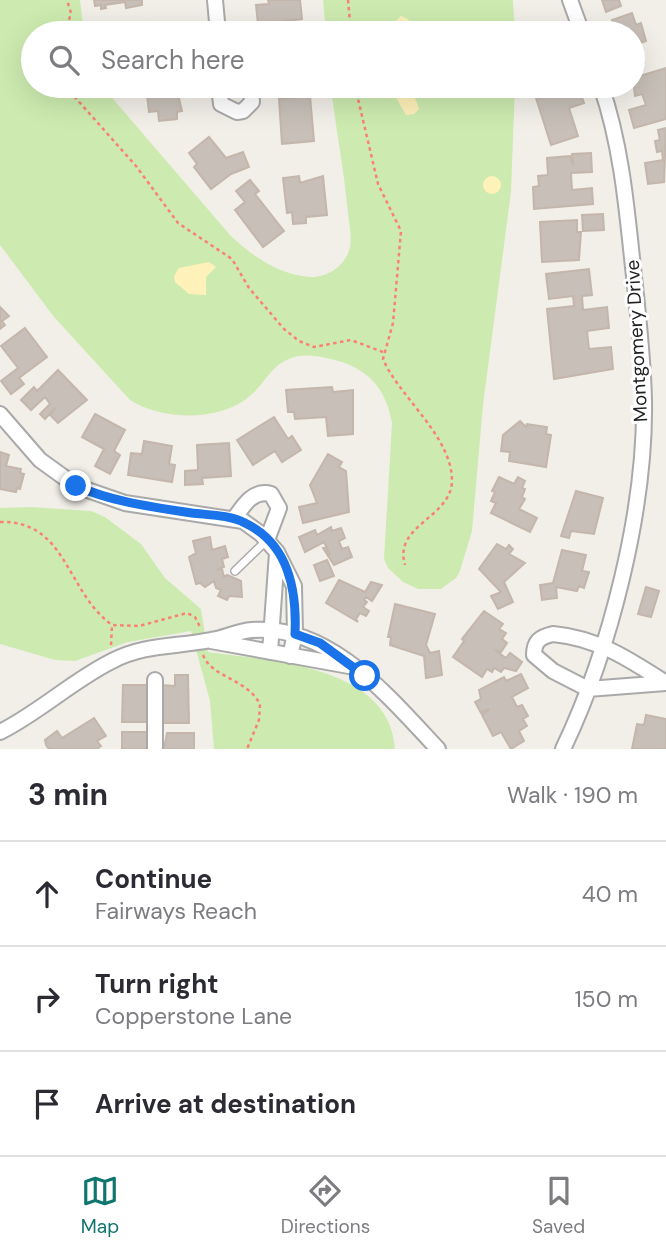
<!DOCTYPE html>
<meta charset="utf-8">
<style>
body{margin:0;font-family:"DM Sans",sans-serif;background:#f7f7f7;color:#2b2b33}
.stop{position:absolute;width:21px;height:21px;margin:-16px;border:5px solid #1a73e8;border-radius:50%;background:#fff}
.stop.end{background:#1a73e8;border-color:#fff;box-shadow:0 2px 7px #0008}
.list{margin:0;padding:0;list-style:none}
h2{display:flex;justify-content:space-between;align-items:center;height:91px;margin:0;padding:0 28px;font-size:30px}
h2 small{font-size:23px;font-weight:400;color:#7c7c81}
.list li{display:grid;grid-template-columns:46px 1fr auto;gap:21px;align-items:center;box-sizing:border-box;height:105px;padding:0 28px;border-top:2px solid #e1e1e2}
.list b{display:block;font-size:26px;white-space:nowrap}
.list p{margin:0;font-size:23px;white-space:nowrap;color:#7c7c81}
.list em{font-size:23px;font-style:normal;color:#7c7c81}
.icon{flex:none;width:38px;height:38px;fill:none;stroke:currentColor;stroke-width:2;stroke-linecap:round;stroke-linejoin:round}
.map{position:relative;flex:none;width:666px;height:749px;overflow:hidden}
.search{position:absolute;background:#fff;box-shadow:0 7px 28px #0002;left:21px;right:21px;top:21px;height:77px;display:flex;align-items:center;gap:18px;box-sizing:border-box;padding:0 24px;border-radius:38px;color:#7c7c81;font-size:26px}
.sheet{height:406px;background:#fff}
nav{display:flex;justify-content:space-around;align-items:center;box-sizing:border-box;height:98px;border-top:2px solid #e1e1e2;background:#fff;font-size:19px;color:#7c7c81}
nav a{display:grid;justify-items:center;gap:4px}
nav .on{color:#0f766e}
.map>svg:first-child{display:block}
</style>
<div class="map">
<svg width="666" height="749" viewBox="0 0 666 749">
<rect width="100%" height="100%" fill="#f2efe9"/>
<path fill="#cdebb0" d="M0,0H80L84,33H33V86H102L230,235C252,256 279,275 310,277C328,278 346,265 350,247C352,233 348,218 347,204C343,164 335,125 331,86H515L511,192L483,405L472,531L460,571L456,578L441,589H418L403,582L388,568L384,559L392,423C386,387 366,367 331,359C317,356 302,353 289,359C271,366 265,383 251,395C221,422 163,421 130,400L54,317L0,245Z
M323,0H513L515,33H326Z
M31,507L91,511L105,517L141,544L165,578L201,609L208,652C270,661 390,665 395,749H214L210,701L191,631L128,642L75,661L55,660L0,644V508Z"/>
<path fill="#fff1ba" d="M401,16L408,19L413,33H396V21Z
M411,87L419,109L414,114L406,115L395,96L402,88Z
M483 185a9 9 0 1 1 18 0a9 9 0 1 1-18 0Z
M209,262L216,267L206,277V295L189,294L175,282L174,276L179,268Z"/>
<path fill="#c7bfb8" stroke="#c4b6ab" stroke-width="2" d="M94,0H142V5L126,8L125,2L105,5L106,8L101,9V5L95,6Z
M268,0H300L302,19L258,24L256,5L269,4Z
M602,0H619L621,6L606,12Z
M632,13L636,25L641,23L646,41L637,44L644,62L633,66V33H617L612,20Z
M145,22L149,33H122L121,29Z
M666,68V119L634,128L629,110L646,105L642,94L635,96L633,78Z
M146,86H176L182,111L177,112V119L159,121L158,111L149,112Z
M578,86L584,103L569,108L578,136L551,145L536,98Z
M310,96L314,141L282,144L279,99Z
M666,128L664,182L648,184L645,163L663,160L662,151L657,152L655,141L660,140L658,130Z
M209,137L226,158L243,152L249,167L231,174L211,189L194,167L197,164L189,153Z
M591,153L592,172L571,173L572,190L592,188L593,204L534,209L533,187L539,186L538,176L548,175L547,158L570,156L573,165L572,154Z
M299,176L300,183L323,176L327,215L306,217V223L293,224L292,212L287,213L283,178Z
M250,180L259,191L255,194L284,231L263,247L235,210L245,202L236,191Z
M603,214L604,230L583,231L582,215Z
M577,220V232H581L579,260L542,262L540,222Z
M589,269L592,295L582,296L583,310L607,307L609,328L587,331L589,349L611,347L613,369L554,379L547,309L574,306L573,296L549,299L546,274Z
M0,307L9,316L2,321L5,325L0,329Z
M25,328L47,357L19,378L24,384L11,394L1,381L18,368L1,346Z
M58,370L87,400L58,423L50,415L55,408L45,419L40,414L50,404L45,397L31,410L21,400L34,387L37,391Z
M332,387L333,392L353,390V434L328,436L326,417L295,419L294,412H288L286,390Z
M95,414L125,430L114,451L120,455L110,474L95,466L104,449L82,437Z
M274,417L288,439L292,436L301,450L282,462L275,451L253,465L237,440Z
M520,421L526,427L527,424L547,427L546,434L551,435L546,467L509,461L510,452L501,451L503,435Z
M144,441L172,446L169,464L175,465L172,482L128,475L131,453L142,454Z
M229,443L231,476L202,478L203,484L185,485V471L198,470L197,445Z
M0,452L9,455L6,466L21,469L20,473L24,474L20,489L17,488L16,492L0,489Z
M328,454L342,462L339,467L346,471L349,512L303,523L299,507L317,503L310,485Z
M499,477L514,484L518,477L525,481L522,488L525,489L522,497L525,499L519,509L537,518L530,532L491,513L496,503L491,501L495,492L492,491Z
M576,491L603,498L594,534L571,531L569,538L561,536Z
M331,527L332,531L341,528L345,538L339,541L342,549L348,547L352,557L334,565L323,548L326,547L330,555L324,542L305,552L299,537L315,530L317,535Z
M210,537L212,550L225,546L228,557L222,559L224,567L217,570L222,569L224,577L227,575L241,581L242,597L229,596L227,600L218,596L221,590L216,588L214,581L205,587L200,583L196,584L189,557L196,553L193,541Z
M497,544L506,549L509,545L513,549L509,554L525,563L504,582L513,602L498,609L491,596L501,592L479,569Z
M562,550L586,555L582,571L589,572L584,588L579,586L577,591L556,587L557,598L542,600L540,585L553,583Z
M327,560L334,576L320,581L314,565Z
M339,580L365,592L371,582L382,585L372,601L366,597L364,600L367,602L363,607L369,611L366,616L360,613L356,619L358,622L326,603Z
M646,587L659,591L651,617L638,614Z
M395,604L435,614L426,645L430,653L439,651L442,675L426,678L424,656L390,645L391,637H388Z
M484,611L503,624L499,629L506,633L502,639L507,643L501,652L495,650L506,658L510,653L522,662L516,671L504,668L501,672L494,668L492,672L487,669L482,677L453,657L464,641L462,639Z
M521,674L528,688L512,697L517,707L522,705L528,716L523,719L527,726L519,731L524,741L511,749L501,732L493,736L482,715L489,709L481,713L475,702L481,699L479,690L504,677L506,681Z
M175,675H188L189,723H161L162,685L175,686Z
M123,685H150V722H122Z
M646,715L666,719V749H632L637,724L644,725Z
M94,718L106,736L97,741L101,746L97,749H49L46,745L45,740L57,731L62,738Z
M122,732H150L152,749H122Z
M167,733H194V749H164Z"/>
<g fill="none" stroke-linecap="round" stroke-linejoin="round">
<defs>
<path id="lane" d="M235,571L267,540"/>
<path id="street" d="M215,0L218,33
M570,0L582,33
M219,86L221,104L237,112L243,111L252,102L251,86
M0,414L40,460L76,486L125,503L243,521L261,534L277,552L294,586L295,634L290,656
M234,519C243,506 253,489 271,494L279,508L267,540
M553,634C597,638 629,659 666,683L588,689L553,671L534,655C534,641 540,637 553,634Z
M211,641L349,666
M270,652L277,553
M0,732C40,712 72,681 112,661C144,644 176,647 211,640C225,638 237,631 252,630C330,624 389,697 438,749
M155,749V680
M563,749C610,651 646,509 644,400C643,353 637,305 632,258C626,200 620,141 601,86"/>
</defs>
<use href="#lane" stroke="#a9a9a9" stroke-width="10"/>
<use href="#street" stroke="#a9a9a9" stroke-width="18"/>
<path stroke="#fa8072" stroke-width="2.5" stroke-dasharray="3.5 3.5" stroke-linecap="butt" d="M348,0L351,33
M65,33L71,13L67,0
M65,86L136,166L178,223L232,259L249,288L284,329L299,341L314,347L351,340L383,352
M355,86L378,184L401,231L393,323L383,359C399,397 452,436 452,481C451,518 393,525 405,565
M0,522C67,520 66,592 112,625L139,626L187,613L195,617L200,627
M111,645L112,625
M203,655C212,678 246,678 260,704L259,720L247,749"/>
<use href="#lane" stroke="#fff" stroke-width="7"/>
<use href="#street" stroke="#fff" stroke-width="14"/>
</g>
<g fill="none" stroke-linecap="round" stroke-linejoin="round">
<path stroke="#1a73e8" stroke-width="9" d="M76,486C113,502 152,507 192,513C209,515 230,515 245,523C289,544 297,590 295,634L320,643L365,676"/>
</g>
<g text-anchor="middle" stroke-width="6" stroke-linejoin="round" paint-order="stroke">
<g font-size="19" fill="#222" stroke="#fff">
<text transform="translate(636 341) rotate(-93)" y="7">Montgomery Drive</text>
</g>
</g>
</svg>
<div class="stop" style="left:365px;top:676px"></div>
<div class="stop end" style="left:76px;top:486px"></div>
<div class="search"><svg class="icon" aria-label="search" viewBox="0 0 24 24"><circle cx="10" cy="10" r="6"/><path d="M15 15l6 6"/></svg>Search here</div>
</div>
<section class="sheet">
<h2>3 min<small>Walk · 190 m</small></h2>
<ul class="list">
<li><svg class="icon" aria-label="ahead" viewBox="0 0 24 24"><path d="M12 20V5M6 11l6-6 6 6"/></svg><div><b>Continue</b><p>Fairways Reach</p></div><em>40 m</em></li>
<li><svg class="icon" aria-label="right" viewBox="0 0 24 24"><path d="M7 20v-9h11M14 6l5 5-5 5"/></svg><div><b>Turn right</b><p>Copperstone Lane</p></div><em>150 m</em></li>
<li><svg class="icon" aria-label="arrive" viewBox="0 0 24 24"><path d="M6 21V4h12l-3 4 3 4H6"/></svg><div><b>Arrive at destination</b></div></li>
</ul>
</section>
<nav>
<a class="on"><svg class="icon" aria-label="map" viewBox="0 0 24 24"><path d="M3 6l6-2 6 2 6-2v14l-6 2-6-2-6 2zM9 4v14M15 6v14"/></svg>Map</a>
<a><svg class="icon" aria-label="directions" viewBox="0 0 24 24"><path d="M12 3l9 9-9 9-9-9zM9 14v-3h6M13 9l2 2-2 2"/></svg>Directions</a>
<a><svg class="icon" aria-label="saved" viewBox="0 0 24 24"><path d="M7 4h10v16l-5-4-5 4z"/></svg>Saved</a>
</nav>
